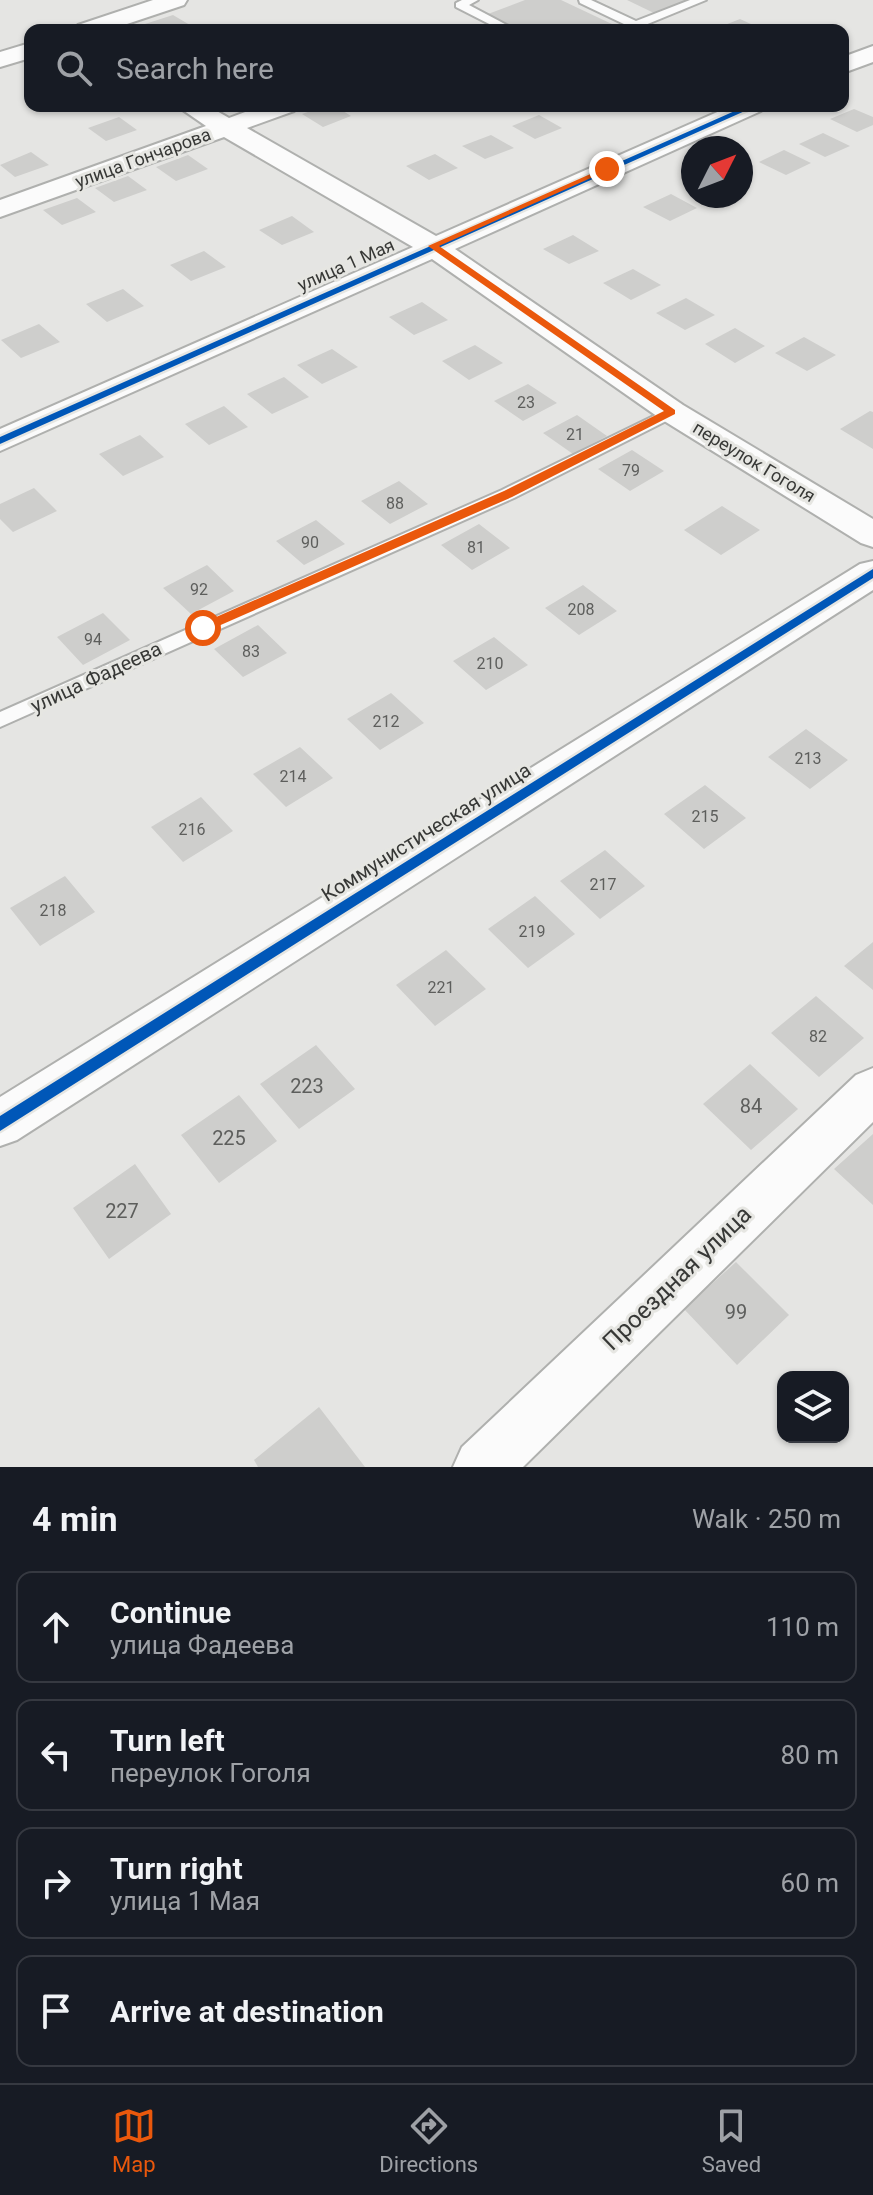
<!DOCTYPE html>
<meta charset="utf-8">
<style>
body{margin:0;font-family:Roboto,sans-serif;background:#20242c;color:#f1f3f6}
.controls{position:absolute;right:24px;bottom:24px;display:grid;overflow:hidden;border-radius:16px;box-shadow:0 2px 6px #0004}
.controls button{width:72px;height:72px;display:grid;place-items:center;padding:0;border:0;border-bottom:2px solid #363941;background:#171b24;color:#f1f3f6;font:40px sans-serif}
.compass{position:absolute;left:681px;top:136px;width:72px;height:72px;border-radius:50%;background:#171b24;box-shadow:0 2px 6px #0004;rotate:48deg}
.stop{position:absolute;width:24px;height:24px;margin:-18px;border:6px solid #ea580c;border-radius:50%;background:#fff}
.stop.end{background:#ea580c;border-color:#fff;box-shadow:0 2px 8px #0008}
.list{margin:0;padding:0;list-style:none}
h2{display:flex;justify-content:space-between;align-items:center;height:104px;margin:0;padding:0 32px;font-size:34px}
h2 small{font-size:26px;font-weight:400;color:#9ea1a6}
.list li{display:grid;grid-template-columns:52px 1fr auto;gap:24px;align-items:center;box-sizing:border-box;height:112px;margin:0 16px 16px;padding:0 16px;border:2px solid #363941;border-radius:16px}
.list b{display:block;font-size:30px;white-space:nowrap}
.list p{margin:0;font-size:26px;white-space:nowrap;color:#9ea1a6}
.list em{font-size:26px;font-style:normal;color:#9ea1a6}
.icon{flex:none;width:44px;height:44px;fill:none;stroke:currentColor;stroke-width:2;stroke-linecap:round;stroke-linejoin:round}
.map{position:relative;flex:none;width:873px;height:1467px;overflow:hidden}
.search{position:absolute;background:#171b24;box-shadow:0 2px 6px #0004;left:24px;right:24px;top:24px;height:88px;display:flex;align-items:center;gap:20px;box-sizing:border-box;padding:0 28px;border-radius:16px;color:#9ea1a6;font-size:30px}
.sheet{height:616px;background:#171b24}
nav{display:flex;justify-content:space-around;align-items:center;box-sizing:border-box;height:112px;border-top:2px solid #363941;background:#171b24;font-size:22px;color:#9ea1a6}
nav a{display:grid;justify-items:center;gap:4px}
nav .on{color:#ea580c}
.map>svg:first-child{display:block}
</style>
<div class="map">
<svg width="873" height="1467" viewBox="0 0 873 1467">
<rect width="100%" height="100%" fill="#e5e5e3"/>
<path fill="#cececc" d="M525,0H561L614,25L602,30H521L488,14Z
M627,0H693L656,14Z
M173,15L190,25L156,30L145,24Z
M740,19L764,30L717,28Z
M325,106H335L351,116L323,127L302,114Z
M854,109L873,117V125L857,132L830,119Z
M539,115L562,128L535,139L512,126Z
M119,117L137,130L106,141L88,128Z
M823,133L850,146L825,157L799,144Z
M491,135L514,148L485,159L462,146Z
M784,150L811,163L786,175L759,162Z
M31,152L49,165L15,177L0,165Z
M435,154L458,168L429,180L406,166Z
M188,155L208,169L176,181L156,167Z
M128,176L147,190L114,202L95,188Z
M671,194L697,208L670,221L643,207Z
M77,198L96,212L62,225L43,210Z
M292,216L314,232L282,245L259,230Z
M573,235L599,251L569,264L543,249Z
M204,251L226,267L191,281L170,265Z
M633,269L661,285L631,300L603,283Z
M123,289L144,306L107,322L86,304Z
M686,298L715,315L685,330L656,313Z
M422,302L448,320L414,335L389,317Z
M39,324L60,342L21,358L1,340Z
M735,328L765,346L735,363L705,344Z
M804,337L836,355L807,371L775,353Z
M475,345L503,363L469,380L442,361Z
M332,349L358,367L322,384L297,365Z
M284,377L309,397L272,414L247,394Z
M528,384L557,403L523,421L494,401Z
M224,406L248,427L209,445L185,424Z
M870,411L873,412V449L840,429Z
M577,415L607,436L573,454L543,433Z
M140,435L164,457L123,476L99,454Z
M632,450L664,471L630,491L598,469Z
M399,481L428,504L390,524L361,501Z
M34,488L57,511L13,532L0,519V504Z
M722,506L760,530L721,555L684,530Z
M316,520L345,544L304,565L276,541Z
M479,524L510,548L472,570L441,545Z
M207,565L234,591L191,614L163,588Z
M583,585L617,611L579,635L545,608Z
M103,613L130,640L83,665L57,637Z
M258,625L287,653L243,677L214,649Z
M494,637L528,665L486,690L453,661Z
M391,693L424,723L380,750L347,719Z
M806,729L848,760L810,789L768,757Z
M300,747L333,778L286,807L253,774Z
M705,785L746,818L704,849L664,814Z
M201,797L233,831L183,862L151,827Z
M605,850L645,886L600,919L560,881Z
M65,876L95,912L40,946L10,908Z
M535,896L575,934L528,968L488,929Z
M873,942V990L844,966Z
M446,950L486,989L435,1026L396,985Z
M816,996L864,1038L819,1077L771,1033Z
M316,1045L355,1089L299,1129L260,1084Z
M750,1064L798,1109L751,1150L703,1104Z
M239,1095L277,1141L219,1183L181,1135Z
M873,1134V1205L834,1169Z
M135,1164L171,1214L109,1259L73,1208Z
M736,1262L789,1315L737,1365L684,1309Z
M319,1407L365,1467H258L254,1460Z"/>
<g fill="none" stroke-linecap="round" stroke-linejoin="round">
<defs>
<path id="lane" d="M462,0H478L469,5L516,30H501L456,7V3Z
M579,0H591L636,21L690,0H706L633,30H617L626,25L580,3Z
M672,407L678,409V415L514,498L0,727V712L502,490Z"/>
<path id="street" d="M153,0H187L184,5L109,30H74L78,25Z
M30,43V58L0,67V52Z
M873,46V62L843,73V57Z
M177,106H208L229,118L261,106H298L294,111L247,128L436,236L731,106H765L761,111L455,249L683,405L873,519V547L861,543L661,419L432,259L0,451V429L413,247L224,137L0,217V200L206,126Z
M873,561V590L17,1140L0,1146V1097L860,564Z
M873,1068V1122L523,1467H453L462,1447L856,1075Z"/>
</defs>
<use href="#lane" stroke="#afb0ae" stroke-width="4"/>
<use href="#street" stroke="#afb0ae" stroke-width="4"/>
<use href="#lane" fill="#fbfbfb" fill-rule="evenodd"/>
<use href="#street" fill="#fbfbfb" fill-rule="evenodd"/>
<defs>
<path id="cycleway" d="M746,106H756L0,444V437Z
M873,569V578L0,1131V1116Z"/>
</defs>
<use href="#cycleway" stroke="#e6e6e2" stroke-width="5"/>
<use href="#cycleway" fill="#0057b8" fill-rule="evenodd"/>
</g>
<path fill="#ea580c" d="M604,168L611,169L439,246L675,410V414L512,497L207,631H198V625L504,491L664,411L428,246Z"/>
<g text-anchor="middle" stroke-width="6" stroke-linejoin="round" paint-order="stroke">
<g font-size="16" fill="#5d5e5c">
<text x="526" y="408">23</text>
<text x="575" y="440">21</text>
<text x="631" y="476">79</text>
<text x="395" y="509">88</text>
<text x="310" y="548">90</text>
<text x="476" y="553">81</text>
<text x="199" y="595">92</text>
<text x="581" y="615">208</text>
<text x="93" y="645">94</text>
<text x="251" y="657">83</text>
<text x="490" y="669">210</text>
<text x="386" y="727">212</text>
<text x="808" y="764">213</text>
<text x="293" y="782">214</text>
<text x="705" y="822">215</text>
<text x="192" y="835">216</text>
<text x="603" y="890">217</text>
<text x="53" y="916">218</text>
<text x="532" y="937">219</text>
<text x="441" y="993">221</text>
<text x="818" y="1042">82</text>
</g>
<g font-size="18" fill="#373836" stroke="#e6e6e2">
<text transform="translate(143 158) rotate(-20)" y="6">улица Гончарова</text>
<text transform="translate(346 265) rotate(-24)" y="6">улица 1 Мая</text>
<text transform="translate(754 462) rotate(31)" y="6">переулок Гоголя</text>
</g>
<g font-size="20" fill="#373836" stroke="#e6e6e2">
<text transform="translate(96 677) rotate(-25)" y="7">улица Фадеева</text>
<text transform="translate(426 832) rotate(-32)" y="7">Коммунистическая улица</text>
</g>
<g font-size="20" fill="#5d5e5c">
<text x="307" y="1093">223</text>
<text x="751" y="1113">84</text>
<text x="229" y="1145">225</text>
<text x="122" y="1218">227</text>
<text x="736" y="1319">99</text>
</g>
<g font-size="24" fill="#373836" stroke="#e6e6e2">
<text transform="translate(677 1278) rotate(-44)" y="8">Проездная улица</text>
</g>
</g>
</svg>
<div class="controls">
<button><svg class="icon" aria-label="layers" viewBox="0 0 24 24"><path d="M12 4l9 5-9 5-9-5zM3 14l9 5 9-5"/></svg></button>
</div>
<svg class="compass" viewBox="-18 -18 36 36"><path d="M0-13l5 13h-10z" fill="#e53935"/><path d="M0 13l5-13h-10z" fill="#9ea1a6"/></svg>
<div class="stop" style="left:203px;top:628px"></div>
<div class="stop end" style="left:607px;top:169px"></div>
<div class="search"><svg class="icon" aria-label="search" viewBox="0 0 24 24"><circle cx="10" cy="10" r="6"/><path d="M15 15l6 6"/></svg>Search here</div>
</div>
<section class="sheet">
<h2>4 min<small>Walk · 250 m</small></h2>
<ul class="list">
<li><svg class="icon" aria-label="ahead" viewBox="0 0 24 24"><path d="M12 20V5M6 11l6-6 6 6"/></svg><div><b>Continue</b><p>улица Фадеева</p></div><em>110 m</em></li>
<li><svg class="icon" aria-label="left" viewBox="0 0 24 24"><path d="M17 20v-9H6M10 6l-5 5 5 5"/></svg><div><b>Turn left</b><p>переулок Гоголя</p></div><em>80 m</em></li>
<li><svg class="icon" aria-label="right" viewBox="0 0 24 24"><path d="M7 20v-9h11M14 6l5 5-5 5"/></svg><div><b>Turn right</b><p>улица 1 Мая</p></div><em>60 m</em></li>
<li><svg class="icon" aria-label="arrive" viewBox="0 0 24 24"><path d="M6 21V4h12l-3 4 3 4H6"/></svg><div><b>Arrive at destination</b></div></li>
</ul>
</section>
<nav>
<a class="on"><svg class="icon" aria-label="map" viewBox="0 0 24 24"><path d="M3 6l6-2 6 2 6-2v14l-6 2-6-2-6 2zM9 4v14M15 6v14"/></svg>Map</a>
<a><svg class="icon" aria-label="directions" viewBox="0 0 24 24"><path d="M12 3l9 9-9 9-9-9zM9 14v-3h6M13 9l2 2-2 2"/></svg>Directions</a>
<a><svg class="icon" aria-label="saved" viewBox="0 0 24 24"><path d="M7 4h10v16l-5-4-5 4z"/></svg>Saved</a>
</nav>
